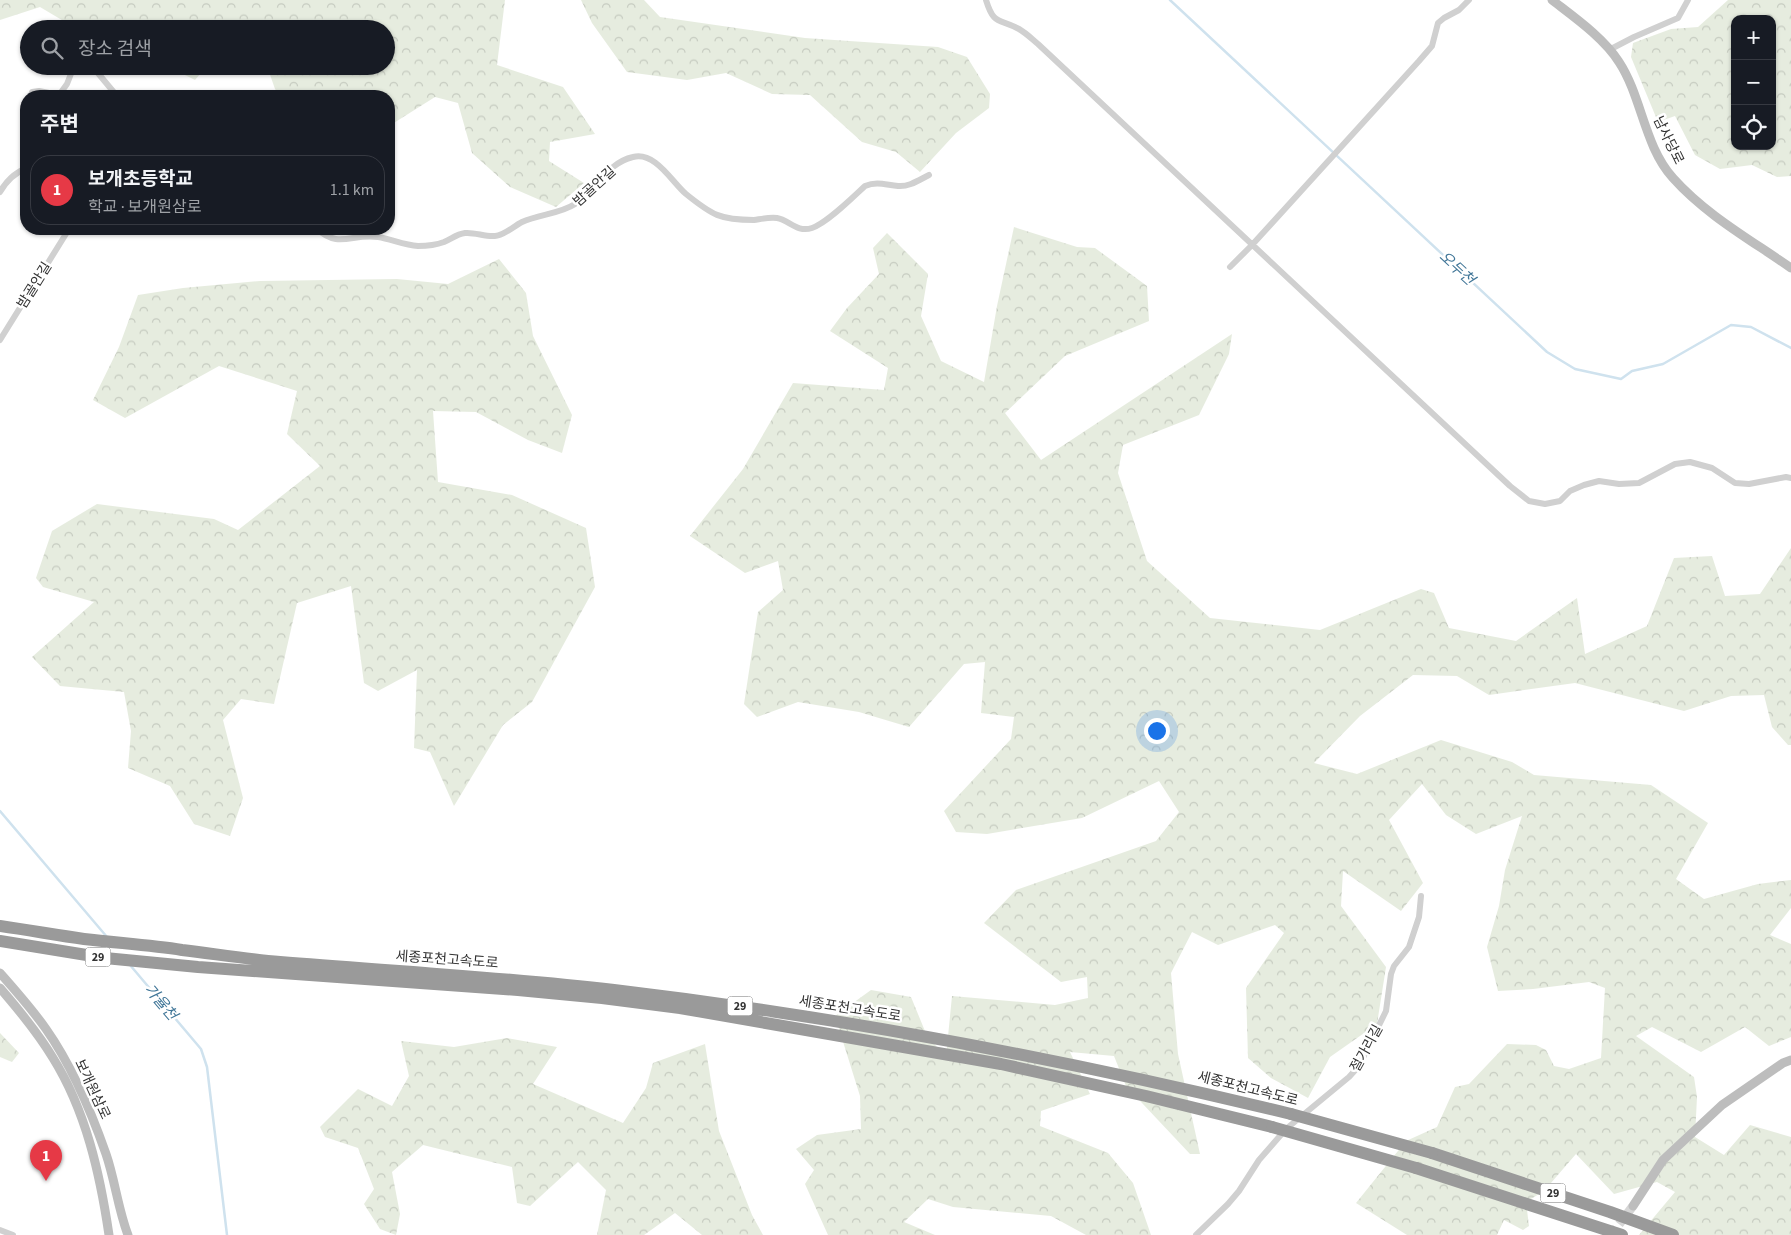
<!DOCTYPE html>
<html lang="ko">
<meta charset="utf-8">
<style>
body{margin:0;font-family:"Source Sans 3","Noto Sans KR",sans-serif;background:#20242c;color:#f1f3f6}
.controls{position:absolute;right:15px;top:15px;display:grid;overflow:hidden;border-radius:10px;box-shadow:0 1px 4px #0004}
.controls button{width:45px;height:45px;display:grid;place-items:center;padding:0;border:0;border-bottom:1px solid #363941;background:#171b24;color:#f1f3f6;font:25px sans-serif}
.you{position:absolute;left:1156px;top:730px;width:18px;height:18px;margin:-12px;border:4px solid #fff;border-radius:50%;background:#1a73e8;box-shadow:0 0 0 8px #1a73e833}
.badge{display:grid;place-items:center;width:32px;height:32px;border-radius:50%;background:#e63946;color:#fff;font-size:16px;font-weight:700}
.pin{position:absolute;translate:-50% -41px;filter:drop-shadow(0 1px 2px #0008)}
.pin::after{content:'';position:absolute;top:26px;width:18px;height:15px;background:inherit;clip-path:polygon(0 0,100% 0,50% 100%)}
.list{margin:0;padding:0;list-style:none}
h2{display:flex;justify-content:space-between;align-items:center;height:65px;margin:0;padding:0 20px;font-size:21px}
h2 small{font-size:16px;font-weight:400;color:#9ea1a6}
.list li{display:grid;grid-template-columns:32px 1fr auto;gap:15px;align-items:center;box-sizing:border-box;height:70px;margin:0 10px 10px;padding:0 10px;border:1px solid #363941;border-radius:20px}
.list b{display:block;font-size:19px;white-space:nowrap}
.list p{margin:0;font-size:16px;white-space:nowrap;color:#9ea1a6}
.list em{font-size:16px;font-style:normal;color:#9ea1a6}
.icon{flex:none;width:28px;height:28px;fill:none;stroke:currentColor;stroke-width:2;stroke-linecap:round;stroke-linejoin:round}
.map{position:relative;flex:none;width:1791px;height:1235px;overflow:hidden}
.search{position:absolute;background:#171b24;box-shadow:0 1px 4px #0004;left:20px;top:20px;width:375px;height:55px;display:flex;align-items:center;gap:12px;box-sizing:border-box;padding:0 18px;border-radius:28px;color:#9ea1a6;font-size:19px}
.panel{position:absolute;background:#171b24;box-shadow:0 1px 4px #0004;left:20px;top:90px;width:375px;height:145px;border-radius:20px}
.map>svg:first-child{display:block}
</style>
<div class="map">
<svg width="1791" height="1235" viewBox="0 0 1791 1235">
<defs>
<pattern id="forest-crowns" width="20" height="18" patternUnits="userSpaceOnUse" patternTransform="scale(1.25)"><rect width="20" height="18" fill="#e6ecdf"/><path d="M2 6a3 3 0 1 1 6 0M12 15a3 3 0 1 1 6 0" fill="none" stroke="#c6cbc0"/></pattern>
</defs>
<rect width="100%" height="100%" fill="#fff"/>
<path fill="url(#forest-crowns)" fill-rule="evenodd" d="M0,0H505L497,65L563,87L595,134L550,142L549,161L584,183L556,207L510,187L472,153L458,103L435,97L389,126V96H280L275,89L267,66H386V29H77L40,7L0,20Z
M581,0H644L660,17L805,38L938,47L967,57L990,94L989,108L956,133L920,172L896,152L862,142L810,95L772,94L726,73L687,80L627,72L592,23Z
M1728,0H1791V176L1777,177L1752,165L1720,169L1695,155L1675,116L1658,122L1631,57L1633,43L1671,29L1698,27ZM1735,19H1772V146H1735Z
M167,66H207L195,80Z
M1014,227L1077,247L1095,248L1147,286L1149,321L1065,356L1005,413L1041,460L1232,334L1229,354L1199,415L1123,445L1118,473L1147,561L1210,618L1320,630L1421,589L1434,593L1449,628L1516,641L1577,598L1585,654L1647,626L1674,558L1712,556L1725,596L1760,594L1791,548V745H1788L1772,727L1764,695L1731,696L1684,711L1575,683L1489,695L1457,676L1413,675L1360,716L1314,763L1357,774L1441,740L1512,762L1534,775L1651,785L1708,823L1676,879L1704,899L1758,884L1791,880V908L1770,935L1791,944V1037L1769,1046L1745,1027L1701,1052L1652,1027L1636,1036L1694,1077L1697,1097L1695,1137L1724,1155L1750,1125L1791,1137V1235H1639L1675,1192L1657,1182L1614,1194L1576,1154L1544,1191L1526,1202L1529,1226L1523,1230L1504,1220L1497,1235H1407L1356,1203L1406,1141L1437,1127L1455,1087L1469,1084L1507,1044L1536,1045L1546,1050L1554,1066L1569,1069L1601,1058L1605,988L1589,982L1533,989L1498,991L1487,947L1499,906L1505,870L1522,816L1476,834L1446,815L1422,784L1389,820L1423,883L1401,911L1343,871L1341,906L1386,967L1377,1024L1330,1057L1308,1098L1271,1078L1248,1058L1246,988L1284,933L1275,925L1218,945L1192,932L1171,973L1178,1054L1200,1154H1190L1126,1086L1114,1056L1070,1052L1090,1094L1041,1111L1040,1126L1108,1153L1133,1183L1151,1235H1086L1051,1216L953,1207L928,1199L904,1222L935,1235H828L805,1184L814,1170L796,1149L817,1135L861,1129L860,1096L835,1016L871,990L911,997L927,1036L946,1057L952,996L1055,1005L1088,998L1087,977L1061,982L984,923L1016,890L1156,841L1179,812L1159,781L1082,818L987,834L956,832L944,811L1011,739L1014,717L981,713L985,662L964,664L909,727L859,712L798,702L757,717L744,704L758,612L783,590L778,561L745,573L690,536L743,469L793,383L884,390L888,368L830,331L847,308L879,274L873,248L887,233L928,274L921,316L941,361L984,382L997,306Z
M499,259L526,293L533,336L572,415L562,453L528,440L476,412L433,411L438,482L512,495L586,528L595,587L532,702L503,725L454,806L430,752L414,748L417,670L378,691L364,683L351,586L297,603L274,704L241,699L223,720L243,798L230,836L194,824L170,786L128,768L131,731L124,692L60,686L32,657L94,602L43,587L36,578L52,531L97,504L214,519L238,530L320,466L287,434L297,391L219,366L125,418L93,400L119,347L138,295L183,288L260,281L397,279L448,284Z
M0,1033L19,1053L12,1062L0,1057Z
M507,1038L557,1047L533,1084L623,1123L646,1088L653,1063L705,1044L719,1131L752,1215L763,1235H702L675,1213L644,1235H597L606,1190L578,1162L530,1206L517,1203L512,1167L423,1145L392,1172L400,1214L396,1235L380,1229L364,1204L374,1189L358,1148L325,1137L320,1127L358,1089L392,1106L409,1076L401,1041L454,1047Z"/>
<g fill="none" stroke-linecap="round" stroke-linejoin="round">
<path stroke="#cfe2ee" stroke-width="2.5" d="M1170,0L1547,352L1575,369L1621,379L1632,371L1663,364L1731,325L1751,327L1791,348
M0,811L107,937
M130,965L201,1049L207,1067L227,1235"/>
<path stroke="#d6d6d6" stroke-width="9" stroke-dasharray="9 4.5" stroke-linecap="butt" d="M1611,1235L1633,1206"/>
<path stroke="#d0d0d0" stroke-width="6" d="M986,0C994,26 999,18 1019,29C1026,33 1032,39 1038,44L1510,486L1529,501L1545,504L1560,501L1570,491L1584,485L1599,481L1619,484L1639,483L1675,464L1690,462L1712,468L1735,483L1749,484L1786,477L1791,478
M1609,50L1634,37L1678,18L1688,0
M92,66L117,96
M31,96L32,92L39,91L59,95L67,84L74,66
M26,106L24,111L26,118
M0,192C7,180 14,174 26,168
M317,229C339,249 352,233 378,237C391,239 404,245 418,246C426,246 436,245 444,242C451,239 457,234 465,233C475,232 485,237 495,236C503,236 514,226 522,222C539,214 560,214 575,204C597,191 606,163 633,157C655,151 672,182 686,194C712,215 720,220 754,220C761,219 769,217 777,218C789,220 797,233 812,228C827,223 852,198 865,186C877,181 886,185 898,186C909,187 919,180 929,175
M1230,267L1252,245L1419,61L1432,46L1438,23L1444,18L1459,10L1469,0
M0,340L69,229
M0,1230L13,1235
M1196,1235L1228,1204L1239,1191L1259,1160L1286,1129L1349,1077L1359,1066L1386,1011L1391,974L1394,966L1409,947L1419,917L1421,896"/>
<path stroke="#bdbdbd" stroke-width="9" d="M1552,0C1574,17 1604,38 1619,62C1642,97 1644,146 1673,178C1706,215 1751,240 1791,268
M0,973C16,991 32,1009 46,1029C72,1066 91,1111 106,1154C115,1180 118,1209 128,1235
M0,988C19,1010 38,1033 53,1058C86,1111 100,1174 109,1235
M1633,1206L1663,1160L1722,1105L1783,1063L1791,1060"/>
<path stroke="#9a9a9a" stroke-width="12" d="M0,926C28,930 56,935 84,939C117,943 150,945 182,950C215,954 247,959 280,962C391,971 503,977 614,990C842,1017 1068,1060 1291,1114
M0,941L105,958L198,967L518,990L602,998L680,1008L1001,1064L1146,1096L1272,1127
M1432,1153L1610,1212L1673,1235
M1416,1168L1622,1235"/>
<path stroke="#9a9a9a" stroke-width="12" d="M1291,1114L1432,1153
M1272,1127L1416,1168"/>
</g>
<g text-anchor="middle" stroke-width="5" stroke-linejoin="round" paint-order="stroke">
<g fill="#fff" stroke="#707070" stroke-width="1">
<rect x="85.5" y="947.5" width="25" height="19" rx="4"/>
<rect x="727.5" y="996.5" width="25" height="19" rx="4"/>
<rect x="1540.5" y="1183.5" width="25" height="19" rx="4"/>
</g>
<g font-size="12" font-weight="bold" fill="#333">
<text x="98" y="961">29</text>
<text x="740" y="1010">29</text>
<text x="1553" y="1197">29</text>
</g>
<g font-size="14" fill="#333" stroke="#fff">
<text transform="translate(1669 140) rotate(64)" y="5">남사당로</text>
<text transform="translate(594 186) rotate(-42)" y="5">밤골안길</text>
<text transform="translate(34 285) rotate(-58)" y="5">밤골안길</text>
<text transform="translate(447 959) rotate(4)" y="5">세종포천고속도로</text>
<text transform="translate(850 1008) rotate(9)" y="5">세종포천고속도로</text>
<text transform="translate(1366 1048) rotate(-61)" y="5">절가리길</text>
<text transform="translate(1248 1088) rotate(14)" y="5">세종포천고속도로</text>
<text transform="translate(93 1089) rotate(65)" y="5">보개원삼로</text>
</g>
<g font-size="15" font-style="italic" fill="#3f7597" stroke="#fff">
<text transform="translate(1457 268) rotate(43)" y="5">오두천</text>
<text transform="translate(161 1002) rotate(50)" y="5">가율천</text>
</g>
</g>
</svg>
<div class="controls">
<button>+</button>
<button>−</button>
<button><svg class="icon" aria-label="locate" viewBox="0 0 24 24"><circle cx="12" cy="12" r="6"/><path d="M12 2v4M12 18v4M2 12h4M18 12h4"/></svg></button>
</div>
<div class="you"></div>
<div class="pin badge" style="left:46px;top:1181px">1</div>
<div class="search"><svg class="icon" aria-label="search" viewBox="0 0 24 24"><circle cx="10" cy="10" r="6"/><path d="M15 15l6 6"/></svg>장소 검색</div>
<section class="panel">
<h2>주변<small></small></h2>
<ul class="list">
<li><span class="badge">1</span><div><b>보개초등학교</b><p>학교 · 보개원삼로</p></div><em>1.1 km</em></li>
</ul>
</section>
</div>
